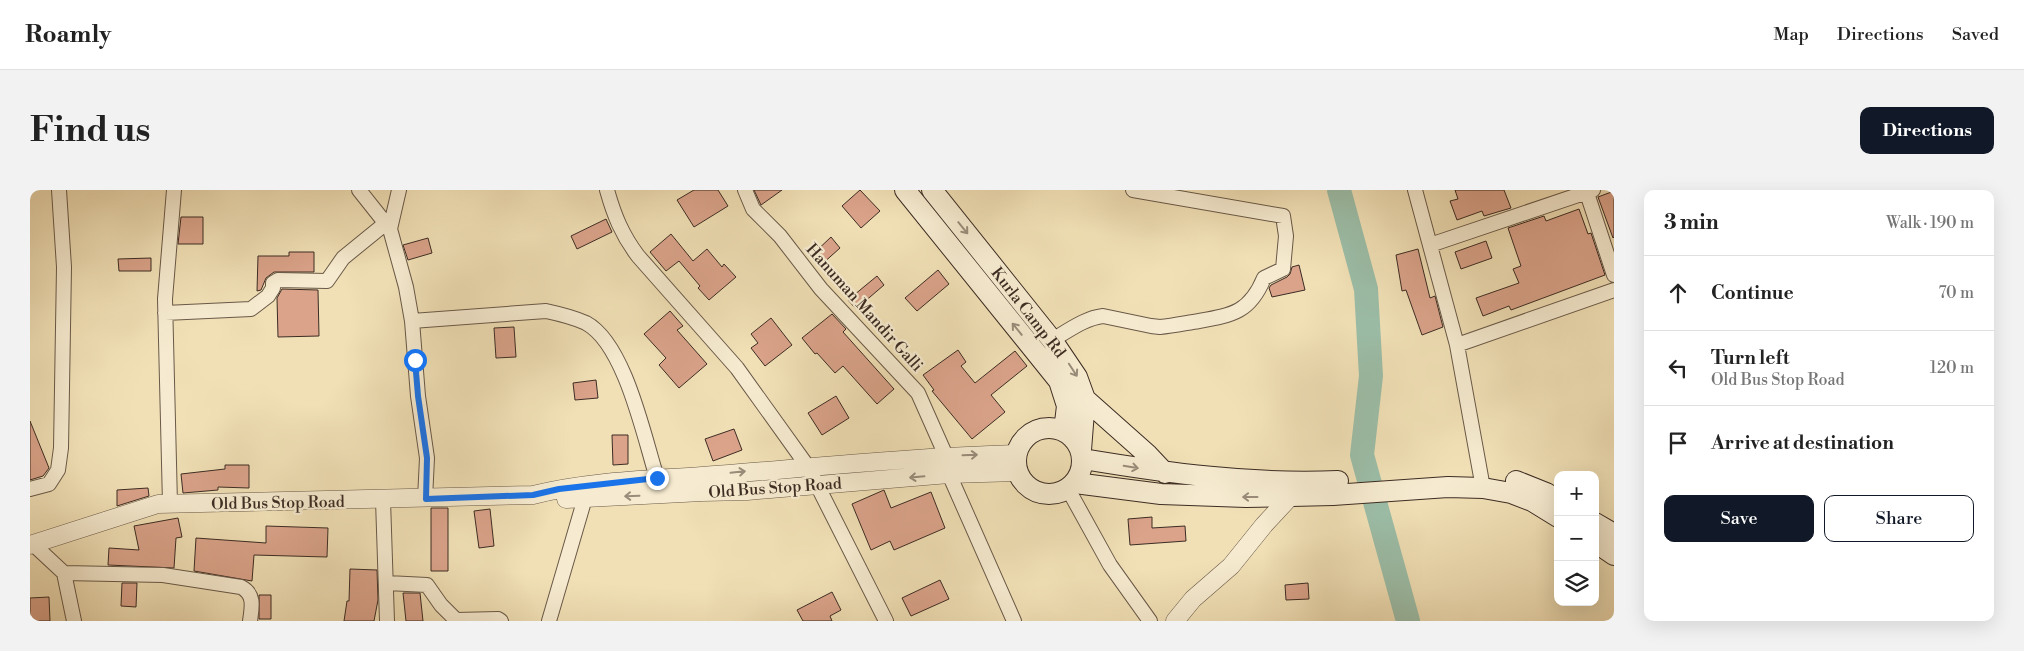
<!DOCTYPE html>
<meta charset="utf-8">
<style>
body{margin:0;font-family:"Libre Bodoni",serif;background:#f2f2f2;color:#222}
.controls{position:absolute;right:15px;bottom:15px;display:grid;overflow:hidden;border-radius:10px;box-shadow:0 5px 20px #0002}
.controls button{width:45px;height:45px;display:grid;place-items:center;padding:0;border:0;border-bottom:1px solid #e0e0e0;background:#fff;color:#222;font:25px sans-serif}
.stop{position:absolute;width:15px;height:15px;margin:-11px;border:4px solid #1a73e8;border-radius:50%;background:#fff}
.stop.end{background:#1a73e8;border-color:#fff;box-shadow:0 1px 5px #0008}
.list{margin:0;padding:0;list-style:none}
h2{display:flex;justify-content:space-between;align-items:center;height:65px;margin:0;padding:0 20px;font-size:21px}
h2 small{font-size:16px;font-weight:400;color:#767676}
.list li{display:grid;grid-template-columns:32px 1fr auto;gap:15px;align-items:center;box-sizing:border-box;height:75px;padding:0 20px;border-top:1px solid #e0e0e0}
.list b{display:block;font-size:19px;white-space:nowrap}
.list p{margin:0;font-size:16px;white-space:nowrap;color:#767676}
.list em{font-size:16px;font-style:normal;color:#767676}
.actions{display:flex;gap:10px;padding:15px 20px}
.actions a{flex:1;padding:11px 0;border:1px solid #111827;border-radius:10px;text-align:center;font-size:18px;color:#111827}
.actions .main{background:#111827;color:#fff}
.icon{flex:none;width:28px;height:28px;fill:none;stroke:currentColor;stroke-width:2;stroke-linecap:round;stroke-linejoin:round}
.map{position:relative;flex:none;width:1584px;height:431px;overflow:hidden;border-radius:10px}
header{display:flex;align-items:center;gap:30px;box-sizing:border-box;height:70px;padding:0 25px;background:#fff;border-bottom:1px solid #e0e0e0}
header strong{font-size:24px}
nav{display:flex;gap:28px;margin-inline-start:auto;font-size:18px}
.intro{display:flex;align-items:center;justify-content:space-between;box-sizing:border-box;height:120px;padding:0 30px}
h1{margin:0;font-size:35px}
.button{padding:12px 22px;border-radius:10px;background:#111827;color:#fff;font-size:18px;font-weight:700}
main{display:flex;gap:30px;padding:0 30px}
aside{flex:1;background:#fff;border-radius:10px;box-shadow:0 5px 20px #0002}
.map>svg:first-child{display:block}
</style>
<header>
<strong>Roamly</strong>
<nav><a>Map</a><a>Directions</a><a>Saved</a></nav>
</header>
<div class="intro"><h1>Find us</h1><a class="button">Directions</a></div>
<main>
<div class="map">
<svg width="1584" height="431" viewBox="0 0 1584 431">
<rect width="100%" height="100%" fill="#f1e0b6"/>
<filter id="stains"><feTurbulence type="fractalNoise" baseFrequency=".004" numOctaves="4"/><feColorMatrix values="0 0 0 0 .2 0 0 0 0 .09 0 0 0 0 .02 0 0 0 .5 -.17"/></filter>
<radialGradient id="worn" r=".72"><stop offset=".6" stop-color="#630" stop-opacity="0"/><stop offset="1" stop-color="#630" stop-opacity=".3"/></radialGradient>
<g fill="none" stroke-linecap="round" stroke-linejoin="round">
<path stroke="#9cbea8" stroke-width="24" d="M1309,0L1336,99L1341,186L1332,265L1378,431"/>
</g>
<path fill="#daa38a" stroke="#3c2c23" d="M664,0H688L698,16L664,37L647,10Z
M724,0H752L731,15Z
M830,0L850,21L831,38L812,16Z
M1425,0H1474L1481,18L1454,26L1452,21L1427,30L1420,11L1428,9Z
M1584,1V47L1583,48L1568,7Z
M1549,19L1558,44L1561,43L1575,85L1481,120L1479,116L1453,126L1446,108L1489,93L1483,79L1491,76L1478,38L1514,26L1516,31Z
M151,27H173V54H148Z
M576,29L582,42L547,59L541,46Z
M641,44L663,71L677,59L692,77L694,74L706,87L679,110L668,98L670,96L649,71L636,81L620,62Z
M801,47L810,58L791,75L782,65Z
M398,48L402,63L378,70L373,55Z
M1456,51L1462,68L1431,79L1425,62Z
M1388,59L1400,108L1405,106L1413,137L1392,145L1376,100L1372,101L1366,65Z
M259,62H284V82H244L236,88L231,100L227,101L228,66H259Z
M121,68V81H89L88,69Z
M1269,75L1275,100L1242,107L1239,98L1241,95L1257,87L1260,84L1262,77Z
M908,80L919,94L887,121L875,108Z
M847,86L854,95L826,119L818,110Z
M252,99L288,100L289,146L248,147L247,108Z
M640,121L653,136L647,140L677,174L649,198L629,175L636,168L614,144Z
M802,124L816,139L813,142L864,199L847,214L813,176L805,183L787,163L785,164L772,148Z
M741,128L762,155L735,176L721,158L728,153L721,144Z
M484,137L486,167L466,168L464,138Z
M928,160L936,172L931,176L945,193L985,161L997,176L961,205L975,222L942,249L902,201L904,200L893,185Z
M566,190L568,208L545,210L543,193Z
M806,206L819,228L792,245L778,223Z
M0,231L19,278L13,286L0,290Z
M704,239L712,260L683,271L675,249Z
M582,245H598V274L583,275Z
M195,275H219V298L188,297V300L153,303L151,284L195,279Z
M118,298L119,306L87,316V300Z
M854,300L861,318L901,302L915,338L864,360L860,351L841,360L822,314Z
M401,318H418V381H401Z
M460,319L464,356L449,358L444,321Z
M1122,327V338L1155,336L1156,351L1100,355L1098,329Z
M148,328L152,347L146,348L144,378L78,375L79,358L109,360L104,336Z
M236,336L298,338L297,367L224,365L222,391L164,381L166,348L236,353Z
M320,379L347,380L348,410L344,431H314L317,411H319Z
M910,390L919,409L881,426L872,408Z
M92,393H107L106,417L91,416Z
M1278,393L1279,409L1256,410L1255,395Z
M802,402L811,420L800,426L802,431H773L767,420Z
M373,403H390L393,431H376Z
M229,405H241V429H229Z
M19,407L20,431H0V408Z"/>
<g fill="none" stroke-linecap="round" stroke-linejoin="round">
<defs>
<path id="minor" d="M329,0L360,39L369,0
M577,0C584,25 592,45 608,66L707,178L778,277L856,431
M715,0L723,19L750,46L791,99L888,203L916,266L919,284L984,431
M1385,0L1427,155L1453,298
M1556,0L1584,85
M360,39L376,97L382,131L388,206L397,268L395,309
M1400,55L1563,0
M135,123L221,119L238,106L243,98V93L248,90L297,91L313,68L356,33
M382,131L516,121C530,124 543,127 556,133C595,154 614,247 627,288
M1022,150C1038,141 1055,128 1073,126L1121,136L1130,137C1143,136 1156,133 1169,131C1203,125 1220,122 1234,88L1253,79L1256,46L1253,26L1103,0
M1427,155L1584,100
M0,299L19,294L28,280L31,258L34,77L29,0
M1038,299L1080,375L1120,431
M353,310L357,431
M140,314L135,109L144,0
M3,354L34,383L44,431
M34,383L133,385L211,397C225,404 222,417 220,431
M357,393L397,395L411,415L426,430L468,429L471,431
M519,431L555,308"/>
<path id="tertiary" d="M536,309L672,302L717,301L919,284L988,282
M0,355L128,314L503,305C558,291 616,290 672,286C777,278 881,267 986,264
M1145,431L1163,409L1201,376L1234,335L1260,307L1261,297"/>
<path id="secondary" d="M875,0L1029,191L1037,216L1034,241
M902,0L1022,150L1047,187L1055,209L1051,260
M1055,209L1118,265L1135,283
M986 271a33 33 0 1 1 66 0a33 33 0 1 1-66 0Z
M1053,269C1137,283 1223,295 1308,291
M1486,291L1516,303L1528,310
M1045,293L1131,304L1216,307L1303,305L1418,297L1453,298L1481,303L1502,311L1528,327
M1565,333L1584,344
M1565,352L1584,365"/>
</defs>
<use href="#minor" stroke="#695948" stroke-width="16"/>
<use href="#tertiary" stroke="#695948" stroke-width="19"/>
<use href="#secondary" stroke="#3c2c23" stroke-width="22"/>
<use href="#minor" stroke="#f6ebd0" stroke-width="14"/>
<use href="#tertiary" stroke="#f6ebd0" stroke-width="18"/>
<use href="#secondary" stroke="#f6ebd0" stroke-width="20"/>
</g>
<defs><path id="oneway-shaft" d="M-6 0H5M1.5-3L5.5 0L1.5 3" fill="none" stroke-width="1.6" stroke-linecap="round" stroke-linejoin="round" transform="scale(1.25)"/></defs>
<g stroke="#998c7a">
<use href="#oneway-shaft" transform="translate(933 38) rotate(51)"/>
<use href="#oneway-shaft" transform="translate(987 139) rotate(-129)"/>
<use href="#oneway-shaft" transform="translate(1043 180) rotate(57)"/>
<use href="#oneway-shaft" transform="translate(940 265) rotate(-2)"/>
<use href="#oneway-shaft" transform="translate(1101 277) rotate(10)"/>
<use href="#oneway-shaft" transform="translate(708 282) rotate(-6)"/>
<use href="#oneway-shaft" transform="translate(887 287) rotate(175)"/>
<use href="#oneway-shaft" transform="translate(602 306) rotate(178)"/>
<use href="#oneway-shaft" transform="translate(1220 307) rotate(-180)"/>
</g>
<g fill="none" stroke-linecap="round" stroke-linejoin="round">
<path stroke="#1a73e8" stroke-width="6" d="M385,170L388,206L397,268L396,309L503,305L529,299L627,288"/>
</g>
<g text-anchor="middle" stroke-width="4.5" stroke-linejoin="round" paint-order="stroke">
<g font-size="16" fill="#3c2c23" stroke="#f6ebd0">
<text transform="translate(835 117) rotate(48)" y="6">Hanuman Mandir Galli</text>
<text transform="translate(999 122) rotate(52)" y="6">Kurla Camp Rd</text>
<text transform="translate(745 297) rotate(-4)" y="6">Old Bus Stop Road</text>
<text transform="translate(248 312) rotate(-1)" y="6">Old Bus Stop Road</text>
</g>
</g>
<rect width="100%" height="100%" filter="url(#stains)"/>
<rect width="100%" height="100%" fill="url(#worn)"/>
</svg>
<div class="controls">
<button>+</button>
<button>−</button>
<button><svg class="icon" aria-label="layers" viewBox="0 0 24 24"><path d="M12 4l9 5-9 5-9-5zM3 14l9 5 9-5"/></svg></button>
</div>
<div class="stop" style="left:385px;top:170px"></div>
<div class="stop end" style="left:627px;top:288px"></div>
</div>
<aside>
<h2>3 min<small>Walk · 190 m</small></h2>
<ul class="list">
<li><svg class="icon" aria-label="ahead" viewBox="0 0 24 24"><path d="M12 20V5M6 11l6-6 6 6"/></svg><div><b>Continue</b></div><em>70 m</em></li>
<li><svg class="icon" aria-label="left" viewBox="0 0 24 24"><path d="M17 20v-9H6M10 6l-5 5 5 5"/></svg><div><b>Turn left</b><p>Old Bus Stop Road</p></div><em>120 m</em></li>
<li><svg class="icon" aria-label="arrive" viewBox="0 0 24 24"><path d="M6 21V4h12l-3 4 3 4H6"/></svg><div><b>Arrive at destination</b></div></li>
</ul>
<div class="actions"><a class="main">Save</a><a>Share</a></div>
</aside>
</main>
